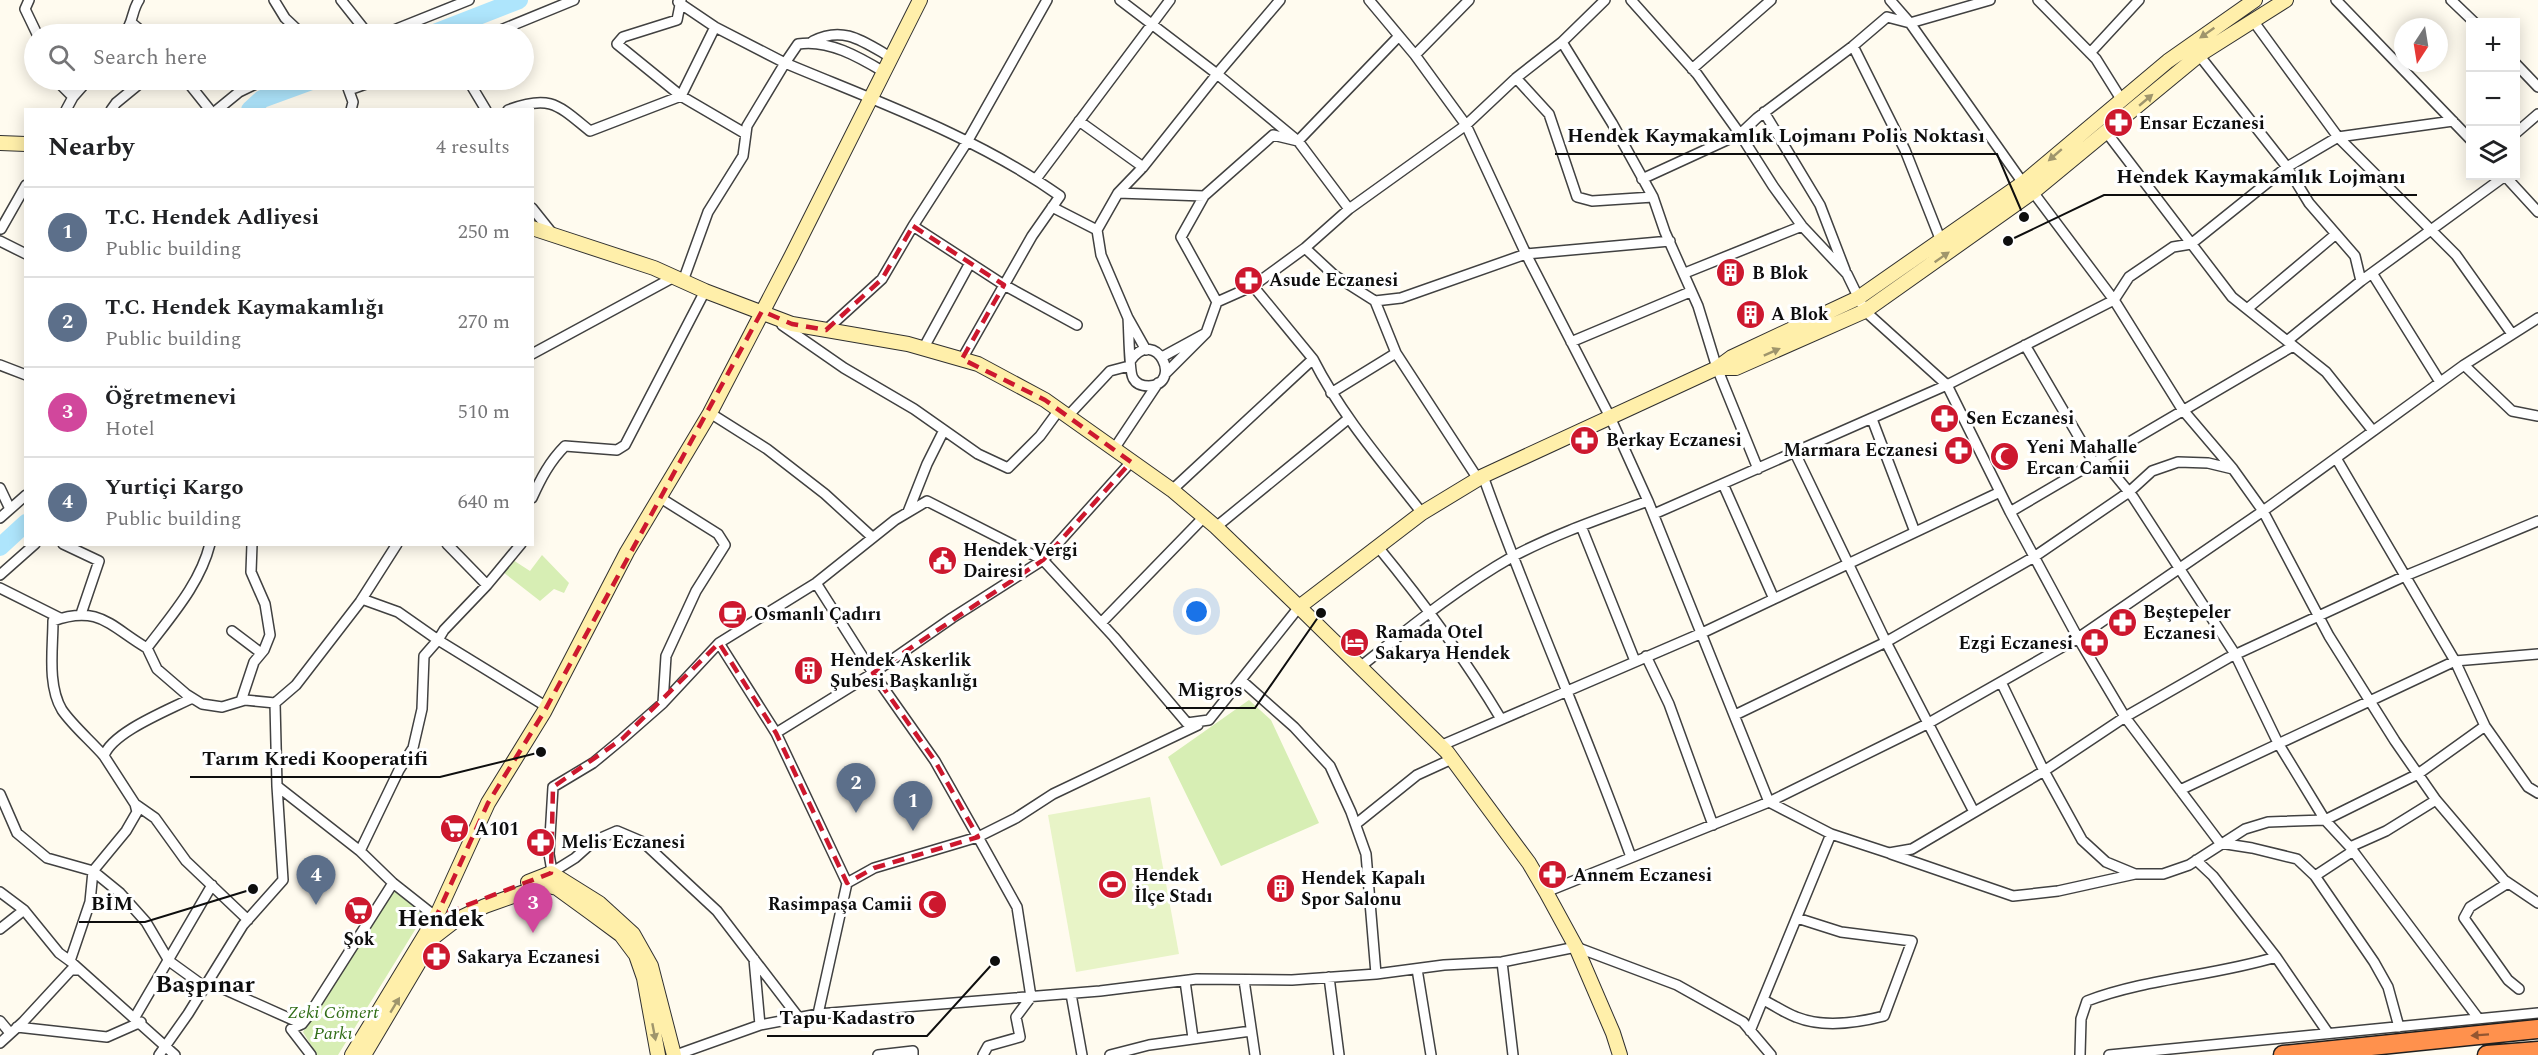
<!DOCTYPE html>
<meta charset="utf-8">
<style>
body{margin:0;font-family:Spectral,serif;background:#f6f6f6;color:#202124}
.controls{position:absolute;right:18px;top:18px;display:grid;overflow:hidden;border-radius:0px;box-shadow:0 3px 15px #0003}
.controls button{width:54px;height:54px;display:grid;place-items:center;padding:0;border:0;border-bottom:2px solid #e0e0e0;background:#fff;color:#202124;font:30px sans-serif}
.compass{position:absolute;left:2394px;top:18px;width:54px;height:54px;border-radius:50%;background:#fff;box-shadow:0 3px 15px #0003;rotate:192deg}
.you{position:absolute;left:1197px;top:612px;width:21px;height:21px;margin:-15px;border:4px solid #fff;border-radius:50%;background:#1a73e8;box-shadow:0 0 0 9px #1a73e833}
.badge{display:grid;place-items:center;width:39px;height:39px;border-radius:50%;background:#cd182e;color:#fff;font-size:20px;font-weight:700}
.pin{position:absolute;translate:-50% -50px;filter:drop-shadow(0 2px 3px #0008)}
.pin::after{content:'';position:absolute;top:32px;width:21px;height:18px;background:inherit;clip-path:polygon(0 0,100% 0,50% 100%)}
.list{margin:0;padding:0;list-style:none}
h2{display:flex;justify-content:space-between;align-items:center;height:78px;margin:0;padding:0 24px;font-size:26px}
h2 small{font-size:20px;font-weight:400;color:#757577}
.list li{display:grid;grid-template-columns:39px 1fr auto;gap:18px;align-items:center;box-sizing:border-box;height:90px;padding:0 24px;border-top:2px solid #e0e0e0}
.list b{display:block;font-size:22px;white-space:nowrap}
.list p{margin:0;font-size:20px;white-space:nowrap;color:#757577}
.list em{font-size:20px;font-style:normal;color:#757577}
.icon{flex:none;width:33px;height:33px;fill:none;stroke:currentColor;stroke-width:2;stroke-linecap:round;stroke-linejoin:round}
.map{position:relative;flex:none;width:2538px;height:1055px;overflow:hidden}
.search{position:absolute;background:#fff;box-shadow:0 3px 15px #0003;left:24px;top:24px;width:510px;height:66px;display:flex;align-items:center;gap:15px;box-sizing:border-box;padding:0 21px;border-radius:33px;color:#757577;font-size:22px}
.panel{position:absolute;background:#fff;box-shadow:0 3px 15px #0003;left:24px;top:108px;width:510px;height:438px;border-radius:0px}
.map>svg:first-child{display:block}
</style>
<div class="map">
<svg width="2538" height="1055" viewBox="0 0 2538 1055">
<rect width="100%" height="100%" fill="#fffbef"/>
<path fill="#d7eeb4" d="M542,555L569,583L564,593L554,589L540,601L503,572L513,560L530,571Z
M1249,700L1271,720L1319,823L1221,866L1168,757Z
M396,887L426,912L338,1055H317L303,1032Z"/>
<path fill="#e8f4c7" d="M1150,797L1179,954L1076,972L1048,815Z"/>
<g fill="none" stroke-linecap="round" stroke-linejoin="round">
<path stroke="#aee5fc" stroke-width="18" d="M432,34L519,0
M250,110L262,99L314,80
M0,547L26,523"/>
<defs>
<path id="street" d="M29,0L25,9L37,34
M274,0L285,18L302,34
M341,0L368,34
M681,0L677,20L623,37L617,44L681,96L715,27
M1280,0L1217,74L1298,141L1349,209
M1369,0L1415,55L1469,0
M1631,0L1697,74L1740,134L1773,186L1802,226L1847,274L1865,311L1947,385L2010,512L2078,638L2125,717L2220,843L2252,848L2297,859L2315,876
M1890,0L1910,23L2023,183L2033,192L2114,300L2182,409L2233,469L2263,511L2329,636L2395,741L2436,800L2504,880L2538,903
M2038,0L2096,59L2121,99
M2336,0L2470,139
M2451,0L2474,22
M678,2L715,27L785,63L798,44C828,39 859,57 884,72
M2254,22L2338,137L2456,255L2512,334
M133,24L145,34
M124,34C134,22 131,12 139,0
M384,34L469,0
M491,34L574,0
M813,41C844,25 864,42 892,58
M1562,42L1605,0
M1853,46L1905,150L1941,241
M2090,53L2139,0
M1415,55L1466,125L1516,78L1562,42L1612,123L1653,197L1665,232L1698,306L1717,368L1758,469
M2199,55L2287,167L2309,203L2355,256L2361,281L2287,341
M2516,64L2538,87
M1692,69L1771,0
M1516,78L1549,114L1577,197L1592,201L1653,197
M56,80L73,97L66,110
M186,80L210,110
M345,80L353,102L351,110
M468,80L486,110
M349,90L377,80
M73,97L88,80
M111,110L116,103L144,80
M217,110L239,92L264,80
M508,110C550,94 558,105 590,131L681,96L746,134
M1764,112L1820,205L1845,270
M1079,121L1143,167
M2107,133L2232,297L2326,372L2373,431
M2516,133L2538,114
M2505,176L2538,212
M1036,179L1170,0
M1642,179L1740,134L1757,118L1853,46L1887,17L1910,23L1990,0
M1118,193L1204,196L1273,135L1298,141L1399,36
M1204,196L1181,237L1217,302
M1052,207L1097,230L1101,255L1128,318
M532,208L552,233
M913,226L1004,285L1077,325
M1,229L26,185
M1097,230L1118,193L1143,167L1217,74L1120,0
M0,241L26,254
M1305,248L1334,275L1375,301L1396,353
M1685,273L1802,226
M2372,273L2440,382
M683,281L708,212L743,156L747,126L785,63C878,102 977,137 1060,196L1032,236L962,359
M2361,281L2505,176
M1253,286L1313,359
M1375,301L1401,298L1526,254L1670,241
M2247,309L2336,234
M782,325L844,368L914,409L978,454L1008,468L1040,436L1059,410
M826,330L882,279L913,226L967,142L1047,0
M1206,333L1217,302L1253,286L1305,248L1349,209L1466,125L1526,254L1610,417L1648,501L1769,802L1831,834L1889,853L1912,849L2044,771L2125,717L2228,658L2405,576L2538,521
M1571,342L1690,292
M2025,345L2094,463
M923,349L970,263
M532,354L674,277
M1162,357L1206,333L1165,374
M1131,360C1156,326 1184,384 1149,386C1143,386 1136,384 1133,378C1129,372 1129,329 1128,318L1146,350
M0,365L26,375
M2464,365L2512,411L2538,416
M1331,393L1396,353L1478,479
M710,413L767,449L825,494L872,537
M1067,417L1110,371L1129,366
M1872,419L1915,532
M1114,449L1158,383
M1795,453L1886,642L1974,812
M2101,458L2133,497L2235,654L2278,743L2325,820L2350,847L2478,1018
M2336,458L2455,661L2485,726L2528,787L2538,793
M1483,476C1529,605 1585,729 1631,857
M1723,484L1774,599
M0,488L10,509
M1172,490L1313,359C1342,416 1383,463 1422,513
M659,497L718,534L725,545L696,591L666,656L663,703
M532,498C541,478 550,461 565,446L617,450L625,445L705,291
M908,512L927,464L944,430
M2010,512L2293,346
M1654,514L1947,385L2114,300L2129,277L2173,247L2191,244L2287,167L2338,137L2453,121
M0,518L26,495
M1581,526L1635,661
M1216,527L1348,419
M63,544L99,561L81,614
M210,544C200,584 171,616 147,648L157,669L186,694L202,704L222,707L245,700L275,703L296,685L360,602L397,544
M447,544L487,585
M521,544L487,585L444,630L438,640L547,707
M1378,547C1424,603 1464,657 1501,719
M0,575L35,544
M816,583L873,673L935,761L978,837L1016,818L1053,794L1198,725
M0,588L60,618
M362,599L398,612L438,640L424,656L422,709L413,748L399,770L360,851L393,883L436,917
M1101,623L1204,517
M232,631L261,653
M719,643L776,733L873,673L952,618L1043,560L1131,462
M1646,656L1669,704L1713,825
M1360,667C1408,629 1459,587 1512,557C1555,534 1602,518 1648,501
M1241,680L1294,727L1330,766L1351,812L1366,854L1376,974
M2001,682L2044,771L2082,840L2106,862L2135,874H2163L2189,865L2245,829L2268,822L2325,820L2418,774L2485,726
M241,701L254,662L264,650L270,635L265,604L251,572L252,544
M275,703L277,786L360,851
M1735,715L1886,642L2034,557L2129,492L2152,471L2178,462L2208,463L2233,469
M776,733L847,883L818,1014
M1440,746L1702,633L2000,492
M104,756C91,741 73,726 62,710C47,685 53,648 53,621C99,604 111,627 147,648
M2180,790L2455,661L2538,654
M0,794L17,833L47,858L93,871L120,893L146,922L169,961L205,987
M135,804L155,818L186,861L248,920
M1356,824L1417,775L1452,759
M2350,847L2386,831L2436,800
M2353,851L2315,876L2374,962L2388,987L2399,1027
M1891,854L2013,896L2058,891L2135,874
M2196,860L2213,876L2276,957L2328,1033
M551,873L575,858L594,841L617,831L643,842L717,911L799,1018
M553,877L549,854L553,787L593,763L622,739L663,703L719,643L816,583L895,520L927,501L1043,560L1114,637L1187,723L1209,720L1299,607
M847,883L874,868L978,837L1017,907L1031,997L1016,1017L1020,1037L988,1046L983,1055
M2508,883L2470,907L2464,918L2508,980L2519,989
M0,892L24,910L59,953L70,961
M1546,892L1769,802L1927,724L2078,638L2263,511L2464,365L2538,318
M0,929L24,910
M754,959L760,1025
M1502,962L1513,1055
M1417,969L1431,1055
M1329,977L1339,1055
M1244,980L1255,1055
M1185,981L1193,1038
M208,982L302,1024
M1071,994L1082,1055
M1763,1000C1774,1005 1785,1013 1796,1017C1823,1028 1857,1023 1884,1016L1912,941L1841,932L1797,918
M135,1017L212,885
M0,1021L10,1033
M17,1027L107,1037L141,1022
M1750,1031L1831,834
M0,1043L23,1022L71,970H78
M159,1055L188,1014L243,925L283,880L277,786
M175,1055L70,961L90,902L93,871L126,831L137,812L135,804L104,756C112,732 169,710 192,698
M311,1055L291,1029L302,1024L309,1015L393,883
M676,1055L760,1025L818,1014L1100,991L1197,979L1292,980L1376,974L1444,965L1502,962L1576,947L1677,985L1743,1022L1771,1055
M878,1055L913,1051V1055
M1110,1055L1149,1045L1251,1031
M2080,1055L2081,1019L2087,1001C2148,978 2214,976 2276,957
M2109,1055L2538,1013"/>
<path id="secondary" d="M0,143L26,144
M532,228L654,268L705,291L792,324L908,344L978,364L1045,400L1172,490L1216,527L1299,607L1447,752L1529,863L1546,892L1576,947L1613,1033L1620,1055
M1717,368H1736L1865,311L2033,192L2199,55L2286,0
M1299,607L1422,513L1483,476L1717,368L1732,357L1858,298L2023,183L2168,61L2255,0
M528,882L551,873L599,903L633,934L651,966L674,1055
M352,1055L436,917L488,803L544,712L627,552L710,413L792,255L920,0
M364,1055L434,937L456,920L485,906L544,885L557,888L590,912L621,935L636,955L644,978L658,1055"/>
<path id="highway" d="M2283,1055L2538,1029
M2487,1055L2538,1051"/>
</defs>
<use href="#street" stroke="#414141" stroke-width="12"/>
<use href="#secondary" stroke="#303030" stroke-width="16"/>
<use href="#highway" stroke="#1f1f1f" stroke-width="21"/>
<use href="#street" stroke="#fff" stroke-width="9"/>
<use href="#secondary" stroke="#ffefaa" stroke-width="14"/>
<use href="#highway" stroke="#ff914d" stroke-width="18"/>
</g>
<defs><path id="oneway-solid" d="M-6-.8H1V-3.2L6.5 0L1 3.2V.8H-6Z" transform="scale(1.5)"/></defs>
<g fill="#9f956c">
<use href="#oneway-solid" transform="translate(2207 33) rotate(145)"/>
<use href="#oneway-solid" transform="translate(2146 100) rotate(-40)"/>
<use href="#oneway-solid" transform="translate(2055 155) rotate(139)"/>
<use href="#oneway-solid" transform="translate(1942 257) rotate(-35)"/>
<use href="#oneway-solid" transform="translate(1772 352) rotate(-24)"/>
<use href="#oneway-solid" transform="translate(395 1005) rotate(-59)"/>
<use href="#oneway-solid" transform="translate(654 1032) rotate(79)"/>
</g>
<use fill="#935631" href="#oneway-solid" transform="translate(2480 1035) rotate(176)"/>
<path fill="none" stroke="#cd182e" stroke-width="4.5" stroke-dasharray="12 8" stroke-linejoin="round" d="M913,226L1004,285L962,359L1045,400L1131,462L1043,560L873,673L935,761L978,837L874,868L847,883L776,733L719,643L622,739L553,787L551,873L436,917L488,803L544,712L762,311L792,324L826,330L882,279Z"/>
<defs>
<symbol id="pharmacy-disc" viewBox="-11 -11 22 22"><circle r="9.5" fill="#cd182e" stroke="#fff"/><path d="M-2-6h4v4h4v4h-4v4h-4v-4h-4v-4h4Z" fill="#fff"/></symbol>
<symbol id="building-disc" viewBox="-11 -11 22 22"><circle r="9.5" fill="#cd182e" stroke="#fff"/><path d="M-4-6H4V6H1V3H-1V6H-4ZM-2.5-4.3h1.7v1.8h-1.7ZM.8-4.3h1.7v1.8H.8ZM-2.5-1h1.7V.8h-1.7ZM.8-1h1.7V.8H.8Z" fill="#fff"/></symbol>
<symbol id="mosque-disc" viewBox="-11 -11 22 22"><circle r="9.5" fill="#cd182e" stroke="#fff"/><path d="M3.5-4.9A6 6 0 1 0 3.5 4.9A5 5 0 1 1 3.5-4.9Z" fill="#fff"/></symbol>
<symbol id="civic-disc" viewBox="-11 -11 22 22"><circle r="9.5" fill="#cd182e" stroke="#fff"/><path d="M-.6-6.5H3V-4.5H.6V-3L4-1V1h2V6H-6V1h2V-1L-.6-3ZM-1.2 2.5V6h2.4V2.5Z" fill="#fff"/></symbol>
<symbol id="cafe-disc" viewBox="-11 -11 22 22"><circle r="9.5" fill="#cd182e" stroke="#fff"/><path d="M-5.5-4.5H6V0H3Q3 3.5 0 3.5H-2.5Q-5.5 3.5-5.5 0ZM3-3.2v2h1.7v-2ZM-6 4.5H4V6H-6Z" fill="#fff"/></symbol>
<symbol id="hotel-disc" viewBox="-11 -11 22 22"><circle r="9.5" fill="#cd182e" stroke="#fff"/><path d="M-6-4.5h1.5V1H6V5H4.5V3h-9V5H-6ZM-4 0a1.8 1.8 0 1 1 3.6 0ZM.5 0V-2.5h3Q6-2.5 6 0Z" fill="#fff"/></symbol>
<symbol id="supermarket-disc" viewBox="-11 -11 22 22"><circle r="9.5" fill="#cd182e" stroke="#fff"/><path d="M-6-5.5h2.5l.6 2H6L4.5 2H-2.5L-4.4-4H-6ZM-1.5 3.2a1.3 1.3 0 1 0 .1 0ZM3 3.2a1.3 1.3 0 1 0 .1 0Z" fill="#fff"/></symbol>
<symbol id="stadium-disc" viewBox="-11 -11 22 22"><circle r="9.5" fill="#cd182e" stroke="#fff"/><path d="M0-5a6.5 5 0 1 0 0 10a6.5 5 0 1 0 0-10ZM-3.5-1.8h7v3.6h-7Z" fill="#fff"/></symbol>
</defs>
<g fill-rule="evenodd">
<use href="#pharmacy-disc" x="2102" y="106" width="33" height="33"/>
<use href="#building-disc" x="1714" y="256" width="33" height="33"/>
<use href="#pharmacy-disc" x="1232" y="264" width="33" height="33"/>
<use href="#building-disc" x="1734" y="298" width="33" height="33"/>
<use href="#pharmacy-disc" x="1928" y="402" width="33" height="33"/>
<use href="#pharmacy-disc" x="1568" y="424" width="33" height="33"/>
<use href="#pharmacy-disc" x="1942" y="434" width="33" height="33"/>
<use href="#mosque-disc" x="1988" y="440" width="33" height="33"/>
<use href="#civic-disc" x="926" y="544" width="33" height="33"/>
<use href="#cafe-disc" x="716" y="598" width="33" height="33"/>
<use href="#pharmacy-disc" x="2106" y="606" width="33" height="33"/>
<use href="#hotel-disc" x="1338" y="626" width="33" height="33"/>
<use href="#pharmacy-disc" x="2078" y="626" width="33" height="33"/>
<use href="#building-disc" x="792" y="654" width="33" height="33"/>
<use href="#supermarket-disc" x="438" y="812" width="33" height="33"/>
<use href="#pharmacy-disc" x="524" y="826" width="33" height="33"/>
<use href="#pharmacy-disc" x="1536" y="858" width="33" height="33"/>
<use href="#stadium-disc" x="1096" y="868" width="33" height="33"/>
<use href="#building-disc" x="1264" y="872" width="33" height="33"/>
<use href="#mosque-disc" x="916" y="888" width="33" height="33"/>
<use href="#supermarket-disc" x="342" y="894" width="33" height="33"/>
<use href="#pharmacy-disc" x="420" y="940" width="33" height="33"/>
</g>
<g text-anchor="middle" stroke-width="6" stroke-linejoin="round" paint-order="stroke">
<g font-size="18" font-weight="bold" fill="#0e0e0e" stroke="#fff" text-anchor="start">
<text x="2139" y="129">Ensar Eczanesi</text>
<text x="1752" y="279">B Blok</text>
<text x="1269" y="286">Asude Eczanesi</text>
<text x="1771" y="320">A Blok</text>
<text x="1966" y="424">Sen Eczanesi</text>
<text x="1606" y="446">Berkay Eczanesi</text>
<text x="2026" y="453">Yeni Mahalle<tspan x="2026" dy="21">Ercan Camii</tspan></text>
<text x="1938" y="456" text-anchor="end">Marmara Eczanesi</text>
<text x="963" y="556">Hendek Vergi<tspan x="963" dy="21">Dairesi</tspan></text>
<text x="2143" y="618">Beştepeler<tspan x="2143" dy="21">Eczanesi</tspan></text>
<text x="754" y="620">Osmanlı Çadırı</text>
<text x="1375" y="638">Ramada Otel<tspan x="1375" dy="21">Sakarya Hendek</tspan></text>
<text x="2073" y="649" text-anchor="end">Ezgi Eczanesi</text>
<text x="830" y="666">Hendek Askerlik<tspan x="830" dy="21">Şubesi Başkanlığı</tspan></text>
<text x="475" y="835">A101</text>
<text x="561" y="848">Melis Eczanesi</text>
<text x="1134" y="881">Hendek<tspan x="1134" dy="21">İlçe Stadı</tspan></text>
<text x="1573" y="881">Annem Eczanesi</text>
<text x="1301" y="884">Hendek Kapalı<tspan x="1301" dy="21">Spor Salonu</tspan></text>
<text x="912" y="910" text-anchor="end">Rasimpaşa Camii</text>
<text x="359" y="945" text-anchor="middle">Şok</text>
<text x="457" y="963">Sakarya Eczanesi</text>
</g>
<g font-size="18" font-style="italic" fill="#306d17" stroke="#fff">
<text x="333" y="1018">Zeki Cömert<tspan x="333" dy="21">Parkı</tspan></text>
</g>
<g font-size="24" font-weight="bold" fill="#0e0e0e" stroke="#fff">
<text x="441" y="926">Hendek</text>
<text x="205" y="992">Başpınar</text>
</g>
</g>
<path fill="none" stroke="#0e0e0e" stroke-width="2" d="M2024 217L1997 154H1555M2008 241L2104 195H2417M1321 613L1255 708H1166M541 752L440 777H190M253 889L145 922H79M995 961L927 1036H767"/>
<g fill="#0e0e0e" stroke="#fff" stroke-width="2">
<circle cx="2024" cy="217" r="6"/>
<circle cx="2008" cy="241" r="6"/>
<circle cx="1321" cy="613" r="6"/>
<circle cx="541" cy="752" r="6"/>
<circle cx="253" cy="889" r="6"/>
<circle cx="995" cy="961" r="6"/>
</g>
<g font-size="20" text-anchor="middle" font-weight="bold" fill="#0e0e0e" stroke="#fff" stroke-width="6" stroke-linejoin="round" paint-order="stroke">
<text x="1776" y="142">Hendek Kaymakamlık Lojmanı Polis Noktası</text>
<text x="2261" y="183">Hendek Kaymakamlık Lojmanı</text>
<text x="1210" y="696">Migros</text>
<text x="315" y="765">Tarım Kredi Kooperatifi</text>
<text x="112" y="910">BİM</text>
<text x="847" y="1024">Tapu Kadastro</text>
</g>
</svg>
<div class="controls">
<button>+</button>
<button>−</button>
<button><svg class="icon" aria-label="layers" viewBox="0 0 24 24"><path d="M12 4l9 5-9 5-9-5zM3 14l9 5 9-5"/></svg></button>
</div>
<svg class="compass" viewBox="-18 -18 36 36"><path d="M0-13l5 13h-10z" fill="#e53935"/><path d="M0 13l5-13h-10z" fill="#757577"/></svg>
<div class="you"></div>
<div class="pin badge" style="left:913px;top:831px;background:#5c6f8a">1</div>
<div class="pin badge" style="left:856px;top:813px;background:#5c6f8a">2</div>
<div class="pin badge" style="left:533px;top:933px;background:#d1479c">3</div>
<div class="pin badge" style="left:316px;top:905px;background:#5c6f8a">4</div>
<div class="search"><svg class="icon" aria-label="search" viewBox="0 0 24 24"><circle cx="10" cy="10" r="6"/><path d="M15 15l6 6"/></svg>Search here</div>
<section class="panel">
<h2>Nearby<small>4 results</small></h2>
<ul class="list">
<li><span class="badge" style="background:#5c6f8a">1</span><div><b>T.C. Hendek Adliyesi</b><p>Public building</p></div><em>250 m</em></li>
<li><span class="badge" style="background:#5c6f8a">2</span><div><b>T.C. Hendek Kaymakamlığı</b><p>Public building</p></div><em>270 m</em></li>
<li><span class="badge" style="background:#d1479c">3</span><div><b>Öğretmenevi</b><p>Hotel</p></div><em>510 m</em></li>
<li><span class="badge" style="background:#5c6f8a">4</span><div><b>Yurtiçi Kargo</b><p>Public building</p></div><em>640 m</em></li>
</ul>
</section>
</div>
